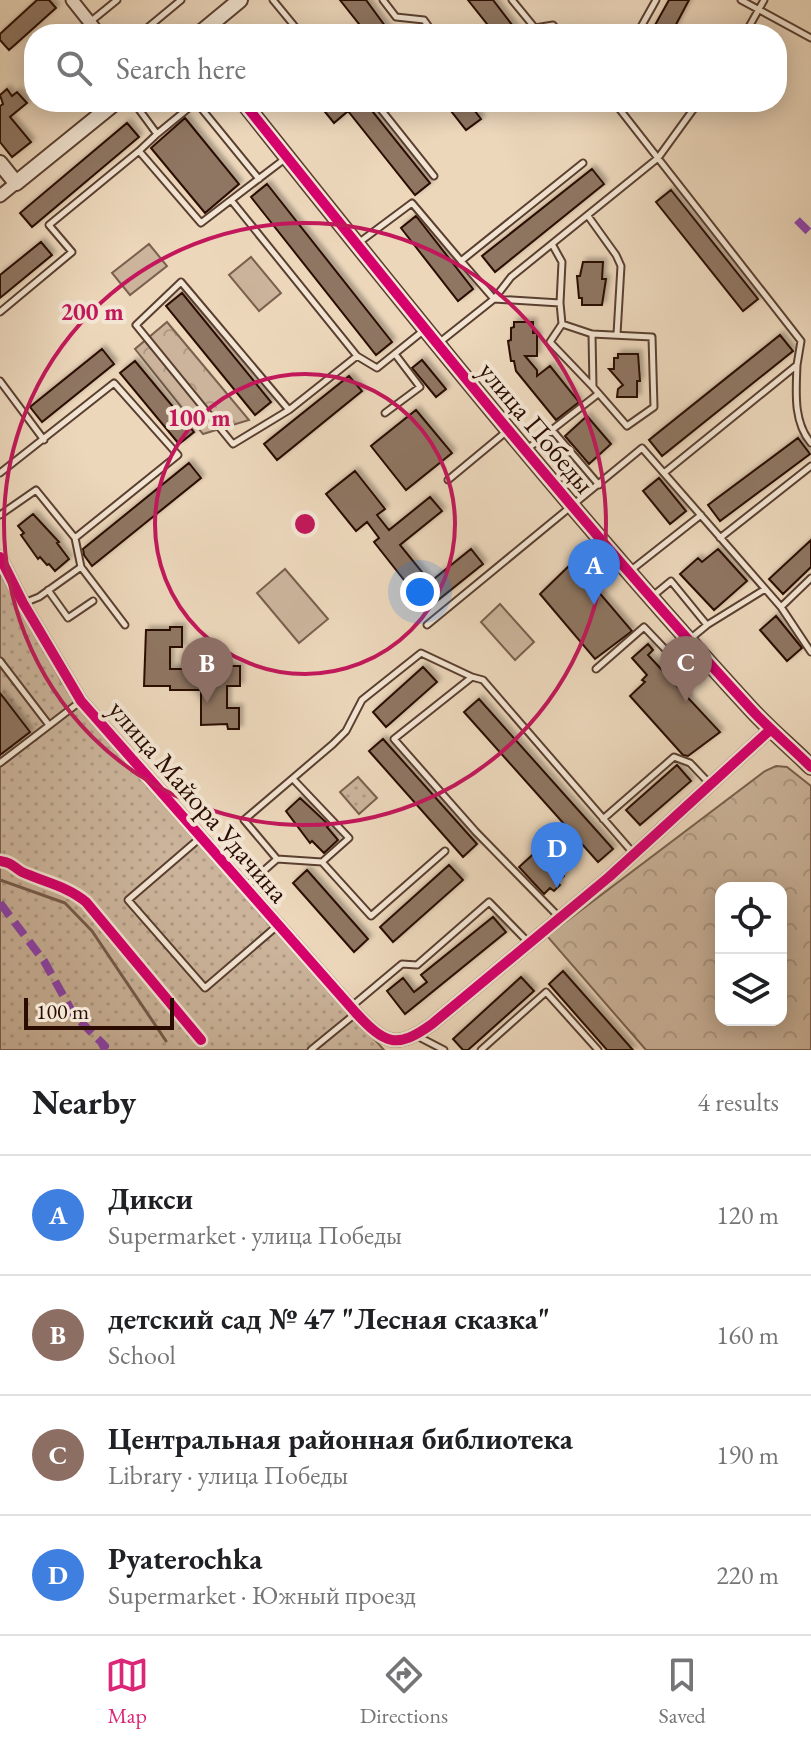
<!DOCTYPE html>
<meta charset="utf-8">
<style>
body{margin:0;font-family:"EB Garamond",serif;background:#f6f6f6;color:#202124}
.controls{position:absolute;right:24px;bottom:24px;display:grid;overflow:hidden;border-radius:16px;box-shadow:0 4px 20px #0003}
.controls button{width:72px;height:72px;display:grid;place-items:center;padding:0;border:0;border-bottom:2px solid #e0e0e0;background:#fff;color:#202124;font:40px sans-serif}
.scale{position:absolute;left:24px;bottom:20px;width:150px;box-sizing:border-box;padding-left:8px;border:4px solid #2a0c01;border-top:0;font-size:22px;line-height:28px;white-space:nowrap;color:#2a0c01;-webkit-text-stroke:6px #f3e5d3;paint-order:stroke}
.you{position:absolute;left:420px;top:592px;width:28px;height:28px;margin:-20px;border:6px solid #fff;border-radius:50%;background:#1a73e8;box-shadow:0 0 0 12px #1a73e833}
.badge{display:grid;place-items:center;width:52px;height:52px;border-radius:50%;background:#db2777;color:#fff;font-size:26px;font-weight:700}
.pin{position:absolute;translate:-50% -66px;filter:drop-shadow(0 2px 4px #0008)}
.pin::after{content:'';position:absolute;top:42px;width:28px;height:24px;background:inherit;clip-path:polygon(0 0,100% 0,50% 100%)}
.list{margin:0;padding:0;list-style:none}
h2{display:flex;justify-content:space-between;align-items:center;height:104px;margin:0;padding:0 32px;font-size:34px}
h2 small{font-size:26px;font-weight:400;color:#757577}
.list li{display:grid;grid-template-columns:52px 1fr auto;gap:24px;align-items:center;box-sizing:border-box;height:120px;padding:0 32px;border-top:2px solid #e0e0e0}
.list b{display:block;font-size:30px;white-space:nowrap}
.list p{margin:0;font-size:26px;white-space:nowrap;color:#757577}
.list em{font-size:26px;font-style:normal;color:#757577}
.icon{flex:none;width:44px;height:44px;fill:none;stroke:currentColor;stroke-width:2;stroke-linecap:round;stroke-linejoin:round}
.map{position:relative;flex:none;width:811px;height:1050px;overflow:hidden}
.search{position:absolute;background:#fff;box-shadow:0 4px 20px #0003;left:24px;right:24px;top:24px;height:88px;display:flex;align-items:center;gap:20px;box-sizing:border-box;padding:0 28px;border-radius:32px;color:#757577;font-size:30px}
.sheet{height:584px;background:#fff}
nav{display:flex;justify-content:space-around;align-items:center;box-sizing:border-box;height:112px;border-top:2px solid #e0e0e0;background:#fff;font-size:22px;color:#757577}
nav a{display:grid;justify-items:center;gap:4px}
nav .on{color:#db2777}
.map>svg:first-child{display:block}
</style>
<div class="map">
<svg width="811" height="1050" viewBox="0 0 811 1050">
<defs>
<pattern id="forest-crowns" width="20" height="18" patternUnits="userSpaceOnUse" patternTransform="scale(2)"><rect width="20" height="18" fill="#cbb49b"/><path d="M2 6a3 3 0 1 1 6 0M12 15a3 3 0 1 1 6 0" fill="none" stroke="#ae9a84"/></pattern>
<pattern id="park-dots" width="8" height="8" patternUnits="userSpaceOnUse" patternTransform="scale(2)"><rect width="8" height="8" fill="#cbb49b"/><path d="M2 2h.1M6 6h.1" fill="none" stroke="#ae9a84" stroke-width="1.8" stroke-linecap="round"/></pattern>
<filter id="shadow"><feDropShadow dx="3.5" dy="-3.5" stdDeviation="2" flood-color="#0004"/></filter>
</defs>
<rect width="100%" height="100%" fill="#ecd7bb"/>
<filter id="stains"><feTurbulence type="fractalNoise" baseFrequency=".0025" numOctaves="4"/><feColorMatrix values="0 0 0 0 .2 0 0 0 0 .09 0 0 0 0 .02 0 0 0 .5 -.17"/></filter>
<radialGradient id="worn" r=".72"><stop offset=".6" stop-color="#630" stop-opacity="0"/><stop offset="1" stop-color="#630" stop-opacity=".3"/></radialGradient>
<path fill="#cbb49b" stroke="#7a604e" stroke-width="2" d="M149,244L167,266L130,295L112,273Z
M251,257L281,293L259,311L229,275Z
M285,569L328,619L299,643L257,593Z
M500,604L534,642L515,660L481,622Z"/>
<path fill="url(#forest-crowns)" stroke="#7a604e" stroke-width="2" fill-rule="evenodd" d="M167,322L249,420L203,434L135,349Z
M776,766L787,767L811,786V1050H646L547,936L765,771ZM721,888H781V1020H721Z"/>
<path fill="url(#park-dots)" stroke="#7a604e" stroke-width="2" d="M0,561L61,681L83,711L384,1050H0Z
M358,777L377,798L359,814L340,792Z"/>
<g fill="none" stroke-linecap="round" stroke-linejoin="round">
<path stroke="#775c4b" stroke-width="3" d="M0,880L65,903L92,931L166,1041"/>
</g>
<path fill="#8f7662" stroke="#2a0c01" stroke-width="2" filter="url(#shadow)" d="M37,0H49L56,8L9,50L0,40V34Z
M340,0H366L391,34H367Z
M468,0H493L519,34H495Z
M669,0H689L671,34H650Z
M7,89L12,96L17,92L27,103L10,117L31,142L12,157L0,142V106L3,104L0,95Z
M317,102H341L348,111L334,123Z
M360,102H365L430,183L415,195L348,111Z
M444,102H468L481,119L466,130Z
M185,118L239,184L205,213L151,148Z
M127,123L139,137L32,227L20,213Z
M592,169L604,184L495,272L482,256Z
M267,184L392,342L376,355L251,197Z
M671,190L758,299L743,311L656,202Z
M416,216L473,289L458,301L401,228Z
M41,242L52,255L0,298V275Z
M583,262H603L602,279H606L602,305H582V298H579L577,276H580Z
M182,293L271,402L255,415L166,306Z
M514,322H533V333H537V356H525L537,370V376L550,366L579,402L556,420L516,371L514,361H511L508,341L511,340V328L514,327Z
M780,335L793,351L662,456L649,440Z
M102,349L114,364L42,422L30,407Z
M618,354H638L640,381H637V397H617L618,389L623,385L609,369H614V358H618Z
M422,360L446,389L436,397L412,368Z
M135,361L194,432L179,444L120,373Z
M349,376L362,391L277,460L264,444Z
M416,410L452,453L406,490L371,446Z
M587,416L611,444L589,464L565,436Z
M798,438L810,454L720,521L708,505Z
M189,463L201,478L92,566L84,555L83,549Z
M355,471L385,509L377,515L389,530L430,497L442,511L400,545L430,582L471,549L483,564L427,609L374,542L379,538L367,522L356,531L326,494Z
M659,478L686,511L670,524L643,491Z
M33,514L59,542L57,543L69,559L55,571L49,564L47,565L40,557L38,559L21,535L24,533L18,526Z
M811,540V567L783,594L769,579Z
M718,549L747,581L714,610L680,574L698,558L702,562Z
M573,562L632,631L595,659L540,594Z
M776,616L802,648L787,661L760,630Z
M170,627H182V647H170V669H228V666H240V686H227V708H239V729H228L227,724L201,725V690H170V686H144L146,630H170Z
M648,644L653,650L648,655L720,732L688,756L683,755L630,696L645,682L642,680L647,675L632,658Z
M423,667L437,682L386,727L373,712Z
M0,693L30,732L0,755Z
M479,699L613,849L598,862L464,712Z
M383,739L477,844L463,857L369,751Z
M677,765L691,781L640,825L626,810Z
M300,798L329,825L327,827L338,840L324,853L312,841L310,843L286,811Z
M539,849L564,876L557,882L560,885L554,891L550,888L544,894L519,867Z
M449,865L463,880L393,942L380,927Z
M307,870L368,939L354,952L293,883Z
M493,917L506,932L405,1014L387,991L403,978L414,992L427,982L421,975Z
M563,971L633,1050H607L549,984Z
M521,977L534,991L468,1050H463L453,1039Z"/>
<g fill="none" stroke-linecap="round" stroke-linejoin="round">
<defs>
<path id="service" d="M273,0L301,34
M383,0L396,17L424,20L434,34
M512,0L535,28L553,25L560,34
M741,0L811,38
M90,22L117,0
M140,34L181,0
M637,34L656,0
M745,34L764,0
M128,102L135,104L157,134L139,151L201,223L286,158
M375,102L434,176
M485,102L487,104
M614,102L801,341L797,365L664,473
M157,134L196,102L259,179
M231,200L357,356
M588,216L616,255L621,266L617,334
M357,244L412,203L461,261L583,163
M552,244L562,262L560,303
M461,261L494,299L560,303L562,324L550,342L593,387L592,334
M0,312L72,252L49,225L139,151
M562,324L592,334L652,337L654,407L627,426L593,387
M440,342L494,299L511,277L658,158L695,107L707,102
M797,365C796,391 793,422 811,443
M0,381L44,440
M289,410L181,282L136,325L233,444L289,410L357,356L377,368L423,331
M385,413L420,387L395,354
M552,430L599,485
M526,450L598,394
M0,473L114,383L178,455L75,538
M448,480L507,431
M0,515L36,490L75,538L81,567L39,597L24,603
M720,538L811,466
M81,567L125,625
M630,571L701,515
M48,590L68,618L93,601
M654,595L671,581L707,625
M781,607L811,578
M427,625L642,448L781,607L811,652
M690,639L707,625L765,589
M0,661L49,725
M596,669L644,627L665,649
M472,677L483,680L634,854
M0,763L81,701
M293,779L349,838L322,862
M603,819L674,757L690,763L710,784
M200,838L128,900L205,988L277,926
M277,859L322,862L371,916L445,851
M244,888L277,859L244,820L333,744L346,731L362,700L421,653L472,677L394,739L476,832L560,918
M352,1006L402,964L417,965L489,902L529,943
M417,1036L444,1050
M311,1050L355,1014
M481,1050L546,992L598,1050"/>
<path id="minor" d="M72,0L99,34
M0,196L16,183
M0,557L23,603L81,701L356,1013C385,1044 396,1050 432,1024L609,877L770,730"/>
<path id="tertiary" d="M199,34L240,0
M243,102C407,308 572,514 750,708C769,729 791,747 811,767
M0,163L16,183L116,102"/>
</defs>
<use href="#service" stroke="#5a3f30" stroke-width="9"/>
<use href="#minor" stroke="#5a3f30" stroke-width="15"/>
<use href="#tertiary" stroke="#5a3f30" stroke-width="18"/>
<use href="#service" stroke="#f3e5d3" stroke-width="5"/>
<use href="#minor" stroke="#f3e5d3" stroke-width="11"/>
<use href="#tertiary" stroke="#f3e5d3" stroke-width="14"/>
<path stroke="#8e44ad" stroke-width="8" stroke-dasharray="16 8" stroke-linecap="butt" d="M797,220L811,234
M0,903L44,961L74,1015L105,1046L98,1050"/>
<defs>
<path id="cycleway" d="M243,102C407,308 572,514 750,708C769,729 791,747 811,767
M0,557L23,603L81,701L356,1013C385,1044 396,1050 432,1024L609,877L770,730
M0,861C13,863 12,866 22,872C44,882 67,886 86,902L201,1040"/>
</defs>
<use href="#cycleway" stroke="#f3e5d3" stroke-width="15"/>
<use href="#cycleway" stroke="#d6006c" stroke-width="10"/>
</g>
<g fill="none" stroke="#c2185b" stroke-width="4">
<circle cx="305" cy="524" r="150"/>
<circle cx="305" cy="524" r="301"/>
</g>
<g text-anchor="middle" stroke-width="8" stroke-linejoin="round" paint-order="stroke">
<g font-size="28" fill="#2a0c01" stroke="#f3e5d3">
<text transform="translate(537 427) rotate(50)" y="10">улица Победы</text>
<text transform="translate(199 801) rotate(49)" y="10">улица Майора Удачина</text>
</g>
</g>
<circle cx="305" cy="524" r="12" fill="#c2185b" stroke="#f3e5d3" stroke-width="4"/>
<g font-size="24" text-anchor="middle" font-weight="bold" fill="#c2185b" stroke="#f3e5d3" stroke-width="8" stroke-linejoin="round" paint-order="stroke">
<text x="92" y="320">200 m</text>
<text x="199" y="426">100 m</text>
</g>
<rect width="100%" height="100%" filter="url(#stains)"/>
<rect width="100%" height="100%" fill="url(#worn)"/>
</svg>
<div class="controls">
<button><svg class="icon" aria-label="locate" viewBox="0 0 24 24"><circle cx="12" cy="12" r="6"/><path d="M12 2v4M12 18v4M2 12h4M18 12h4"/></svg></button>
<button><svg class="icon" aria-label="layers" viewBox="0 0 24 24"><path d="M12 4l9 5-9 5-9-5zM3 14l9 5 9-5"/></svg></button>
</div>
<div class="scale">100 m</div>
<div class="you"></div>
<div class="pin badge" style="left:594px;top:605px;background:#3f7fe0">A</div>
<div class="pin badge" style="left:207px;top:703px;background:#8d6e63">B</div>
<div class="pin badge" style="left:686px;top:702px;background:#8d6e63">C</div>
<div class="pin badge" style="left:557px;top:888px;background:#3f7fe0">D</div>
<div class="search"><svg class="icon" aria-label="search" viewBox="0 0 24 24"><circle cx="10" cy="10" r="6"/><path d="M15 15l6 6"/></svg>Search here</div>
</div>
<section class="sheet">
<h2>Nearby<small>4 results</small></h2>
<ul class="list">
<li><span class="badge" style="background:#3f7fe0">A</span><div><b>Дикси</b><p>Supermarket · улица Победы</p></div><em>120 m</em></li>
<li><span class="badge" style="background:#8d6e63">B</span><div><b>детский сад № 47 &quot;Лесная сказка&quot;</b><p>School</p></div><em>160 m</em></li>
<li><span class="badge" style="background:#8d6e63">C</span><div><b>Центральная районная библиотека</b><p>Library · улица Победы</p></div><em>190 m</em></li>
<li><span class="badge" style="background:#3f7fe0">D</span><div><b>Pyaterochka</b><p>Supermarket · Южный проезд</p></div><em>220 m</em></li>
</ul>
</section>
<nav>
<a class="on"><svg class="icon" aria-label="map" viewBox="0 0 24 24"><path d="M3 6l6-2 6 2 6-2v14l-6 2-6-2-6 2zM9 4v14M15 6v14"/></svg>Map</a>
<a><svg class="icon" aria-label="directions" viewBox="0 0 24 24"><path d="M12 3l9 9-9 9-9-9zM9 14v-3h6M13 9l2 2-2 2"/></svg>Directions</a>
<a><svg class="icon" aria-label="saved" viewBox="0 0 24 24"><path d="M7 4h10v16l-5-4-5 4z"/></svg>Saved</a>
</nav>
